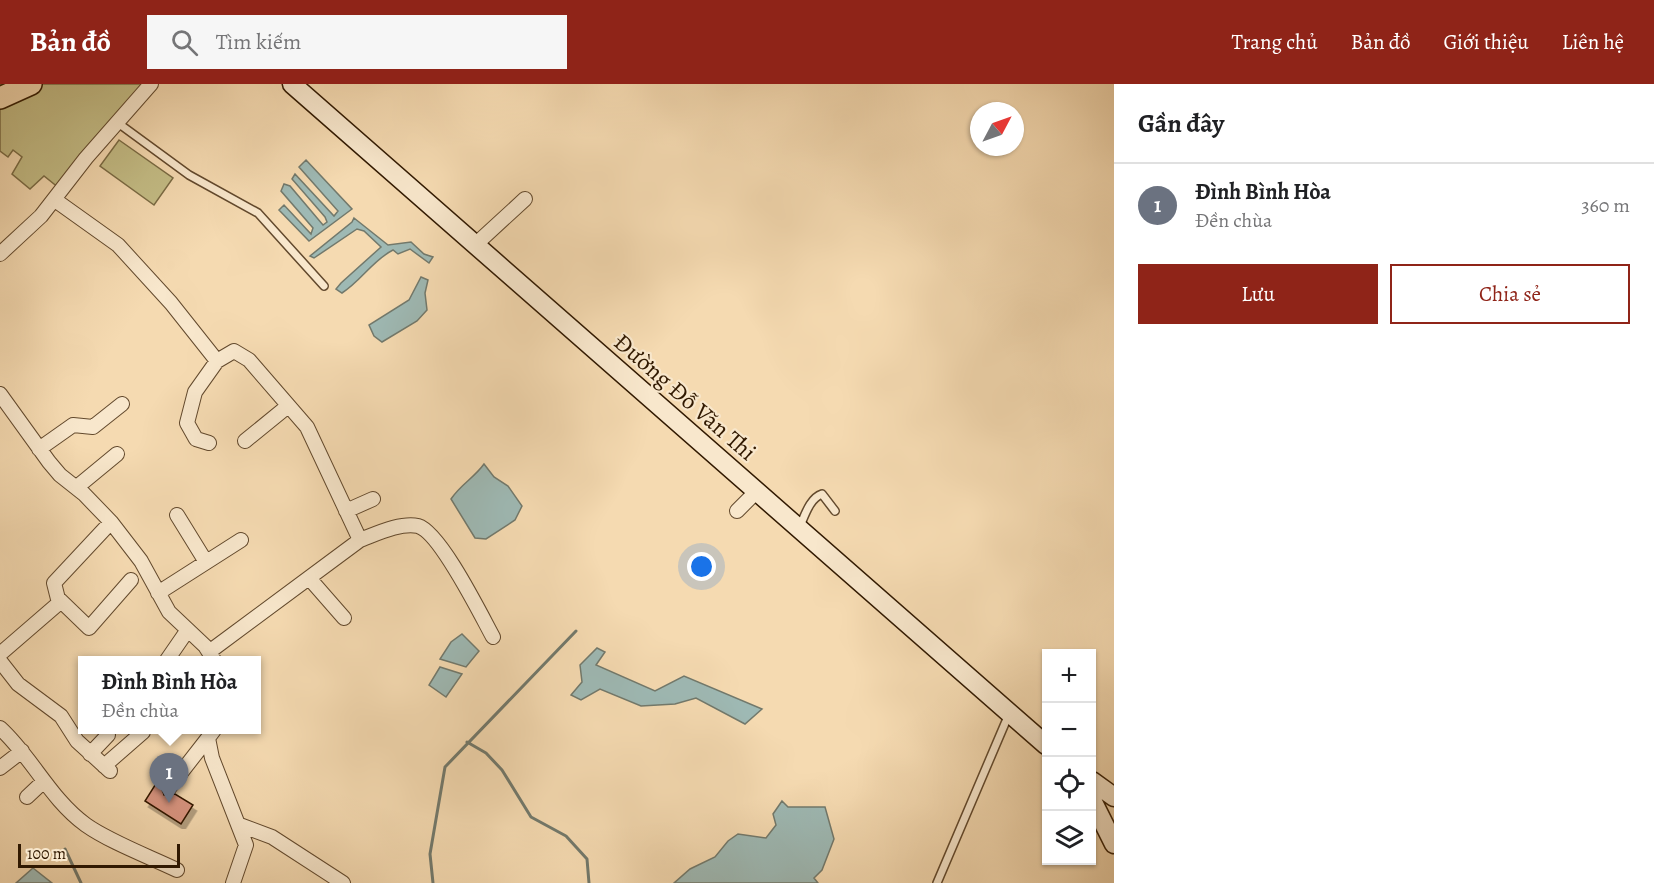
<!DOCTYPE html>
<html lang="vi">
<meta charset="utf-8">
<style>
body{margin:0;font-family:Alegreya,serif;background:#f6f6f6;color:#202124}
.controls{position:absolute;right:18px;bottom:18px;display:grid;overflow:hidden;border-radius:0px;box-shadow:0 2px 4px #0004}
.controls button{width:54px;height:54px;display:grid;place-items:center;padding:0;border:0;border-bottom:2px solid #e0e0e0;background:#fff;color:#202124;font:30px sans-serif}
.compass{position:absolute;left:970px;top:18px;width:54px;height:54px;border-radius:50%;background:#fff;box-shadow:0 2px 4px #0004;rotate:49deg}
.scale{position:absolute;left:18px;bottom:15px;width:162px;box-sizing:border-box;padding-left:6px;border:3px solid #311901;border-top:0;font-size:16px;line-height:21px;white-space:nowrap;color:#311901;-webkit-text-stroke:4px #f8e7cc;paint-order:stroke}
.you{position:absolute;left:702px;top:483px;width:21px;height:21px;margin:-15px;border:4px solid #fff;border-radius:50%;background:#1a73e8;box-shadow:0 0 0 9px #1a73e833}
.badge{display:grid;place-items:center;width:39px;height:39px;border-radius:50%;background:#8f2418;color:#fff;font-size:20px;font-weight:700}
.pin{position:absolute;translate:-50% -50px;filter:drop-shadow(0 2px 3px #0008)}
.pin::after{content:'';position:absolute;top:32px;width:21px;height:18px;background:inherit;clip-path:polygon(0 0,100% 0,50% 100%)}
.popup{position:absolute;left:78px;top:572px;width:183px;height:78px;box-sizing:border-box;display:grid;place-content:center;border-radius:0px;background:#fff;filter:drop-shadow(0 2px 4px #0005);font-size:20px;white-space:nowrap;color:#757577}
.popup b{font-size:22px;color:#202124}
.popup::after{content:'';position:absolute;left:50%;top:100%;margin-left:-12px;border:12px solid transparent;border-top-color:#fff}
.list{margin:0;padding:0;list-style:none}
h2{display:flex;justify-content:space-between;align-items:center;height:78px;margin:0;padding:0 24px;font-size:26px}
h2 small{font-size:20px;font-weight:400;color:#757577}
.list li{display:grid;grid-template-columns:39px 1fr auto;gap:18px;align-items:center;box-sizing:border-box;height:84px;padding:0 24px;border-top:2px solid #e0e0e0}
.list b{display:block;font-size:22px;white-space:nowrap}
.list p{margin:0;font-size:20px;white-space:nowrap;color:#757577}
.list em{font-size:20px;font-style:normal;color:#757577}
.actions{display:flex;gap:12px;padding:18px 24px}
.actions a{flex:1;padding:14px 0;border:2px solid #8f2418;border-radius:0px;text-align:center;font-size:21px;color:#8f2418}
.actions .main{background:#8f2418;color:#fff}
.icon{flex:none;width:33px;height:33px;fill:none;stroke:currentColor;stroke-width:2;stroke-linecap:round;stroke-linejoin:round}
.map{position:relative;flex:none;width:1114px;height:799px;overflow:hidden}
header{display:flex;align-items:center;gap:36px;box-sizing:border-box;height:84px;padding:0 30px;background:#8f2418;color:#fff}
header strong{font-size:28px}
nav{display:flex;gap:33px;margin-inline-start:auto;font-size:21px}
.search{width:420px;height:54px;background:#f6f6f6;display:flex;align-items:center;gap:15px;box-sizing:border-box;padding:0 21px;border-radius:0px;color:#757577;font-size:22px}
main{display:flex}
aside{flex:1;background:#fff}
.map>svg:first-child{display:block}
</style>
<header>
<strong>Bản đồ</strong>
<div class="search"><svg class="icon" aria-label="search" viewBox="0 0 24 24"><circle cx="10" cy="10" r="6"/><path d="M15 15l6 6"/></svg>Tìm kiếm</div>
<nav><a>Trang chủ</a><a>Bản đồ</a><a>Giới thiệu</a><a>Liên hệ</a></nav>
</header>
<main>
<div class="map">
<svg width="1114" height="799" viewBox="0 0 1114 799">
<defs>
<filter id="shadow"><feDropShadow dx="3.5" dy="6" stdDeviation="0" flood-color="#0004"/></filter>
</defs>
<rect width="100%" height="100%" fill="#f5dab1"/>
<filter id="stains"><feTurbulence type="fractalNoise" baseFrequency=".00333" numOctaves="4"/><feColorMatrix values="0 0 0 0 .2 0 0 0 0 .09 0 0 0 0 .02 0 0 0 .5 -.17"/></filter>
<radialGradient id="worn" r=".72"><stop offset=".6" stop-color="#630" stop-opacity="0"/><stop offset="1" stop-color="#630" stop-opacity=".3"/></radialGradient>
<path fill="#c4bd86" stroke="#7a6b44" stroke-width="1.5" d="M0,0H146L59,104L44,92L30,105L12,90L22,73L13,66L8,73L0,67Z
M119,56L173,94L154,121L100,82Z"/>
<path fill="#9eb9b4" stroke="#72796c" stroke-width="1.5" d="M306,76L352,125L309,157L279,126L284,121L311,150L313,144L281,107L284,100L290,102L323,141L327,138L325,133L292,95L295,90L334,132L338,127L299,83Z
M354,134L388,161L411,158L424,170L433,173L429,179L410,165L398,170L393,166C373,176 361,197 342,209L336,205L341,199L381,163L364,147L357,145L314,174L310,172L352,138Z
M421,193L428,196L425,209L427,226L417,237L382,258L374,252L369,241L409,216Z
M484,380L494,393L508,402L522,422L515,436L486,455L475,454L451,415C461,400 474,394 484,380Z
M462,550L479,567L466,583L440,575L451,558Z
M597,564L605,568L596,581L655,607L684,592L762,625L745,640L696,614L675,620L641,622L600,605L581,616L571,611L582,598L580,581Z
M440,583L462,590L446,613L429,601Z
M782,717L788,723H825L834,755L822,786L814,794L818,799H674L690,785L715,773L728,757L738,750L766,754L776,741L773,730Z
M33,784L52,799H16Z"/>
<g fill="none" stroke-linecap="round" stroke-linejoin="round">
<path stroke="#72796c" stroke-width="3" d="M467,658L486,669L502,686L531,733L566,752L587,775L589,799
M65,765L81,799
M433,799L430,770L445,683L576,547"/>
</g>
<path fill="#d99682" stroke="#311901" stroke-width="1.5" filter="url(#shadow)" d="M157,698L161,701L164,711L175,710L193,721L181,740L145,717Z"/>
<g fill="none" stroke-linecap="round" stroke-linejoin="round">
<defs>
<path id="lane" d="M118,39L189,91L258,129L324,202
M800,442C805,431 810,414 822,410L835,427
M937,799L1009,630"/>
<path id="street" d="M55,116L118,161L171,219L217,277L234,267L249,276L307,343L360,456L209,568
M475,161L525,115
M0,170L41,132L86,74L151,0
M0,310L49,378L60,391L84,410L111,438L141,477L169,528L205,562L214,576
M245,357L288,322
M209,359L196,355L187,339L195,308L217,277
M39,365L73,341L93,343L122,320
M77,403L117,370
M346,427L373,415
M737,427L756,408
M177,431L206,478
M360,456C376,450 401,438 418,442C440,448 481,531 493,553
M309,494L344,534
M158,509L241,456
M60,516L89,544L131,496
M0,570L59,519L54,499L111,438
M167,576L187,547
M0,577L18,600L61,632L77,657L110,687
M0,644C32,673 50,715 86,741C110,758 150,773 177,786
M214,646L208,654L212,674L246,761L233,799
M90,670L108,651
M104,682L143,648
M0,684L22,667
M169,704L208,654
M27,713L44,697
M240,741L272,753L343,799"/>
<path id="secondary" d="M292,0L1046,661
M1092,697L1114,713
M1092,716L1114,760"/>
<path id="primary" d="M0,14L31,0"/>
</defs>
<use href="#lane" stroke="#62492d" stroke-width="10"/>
<use href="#street" stroke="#62492d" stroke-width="16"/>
<use href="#secondary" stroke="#311901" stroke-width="21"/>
<use href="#primary" stroke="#311901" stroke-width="24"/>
<use href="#lane" stroke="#f8e7cc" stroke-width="7"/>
<use href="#street" stroke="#f8e7cc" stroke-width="14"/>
<use href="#secondary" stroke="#f8e7cc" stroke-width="18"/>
<use href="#primary" stroke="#f5dab1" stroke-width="21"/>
</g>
<g text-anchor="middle" stroke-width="4.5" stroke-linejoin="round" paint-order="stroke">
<g font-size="24" fill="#311901" stroke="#f8e7cc">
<text transform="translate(685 313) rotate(41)" y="8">Đường Đỗ Văn Thi</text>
</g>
</g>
<rect width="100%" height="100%" filter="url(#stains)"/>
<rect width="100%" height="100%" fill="url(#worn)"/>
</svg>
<div class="controls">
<button>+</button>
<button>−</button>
<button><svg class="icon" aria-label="locate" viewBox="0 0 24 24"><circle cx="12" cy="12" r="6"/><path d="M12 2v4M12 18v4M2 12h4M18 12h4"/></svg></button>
<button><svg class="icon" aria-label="layers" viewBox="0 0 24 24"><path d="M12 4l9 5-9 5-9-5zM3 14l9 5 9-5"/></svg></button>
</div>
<svg class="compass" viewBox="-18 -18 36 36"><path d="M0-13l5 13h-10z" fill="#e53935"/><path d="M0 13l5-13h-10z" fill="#757577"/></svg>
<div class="scale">100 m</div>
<div class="you"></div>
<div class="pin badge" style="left:169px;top:719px;background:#6b7280">1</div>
<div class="popup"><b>Đình Bình Hòa</b>Đền chùa</div>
</div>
<aside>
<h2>Gần đây<small></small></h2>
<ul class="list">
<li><span class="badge" style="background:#6b7280">1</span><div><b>Đình Bình Hòa</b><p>Đền chùa</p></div><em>360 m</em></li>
</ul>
<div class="actions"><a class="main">Lưu</a><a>Chia sẻ</a></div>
</aside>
</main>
